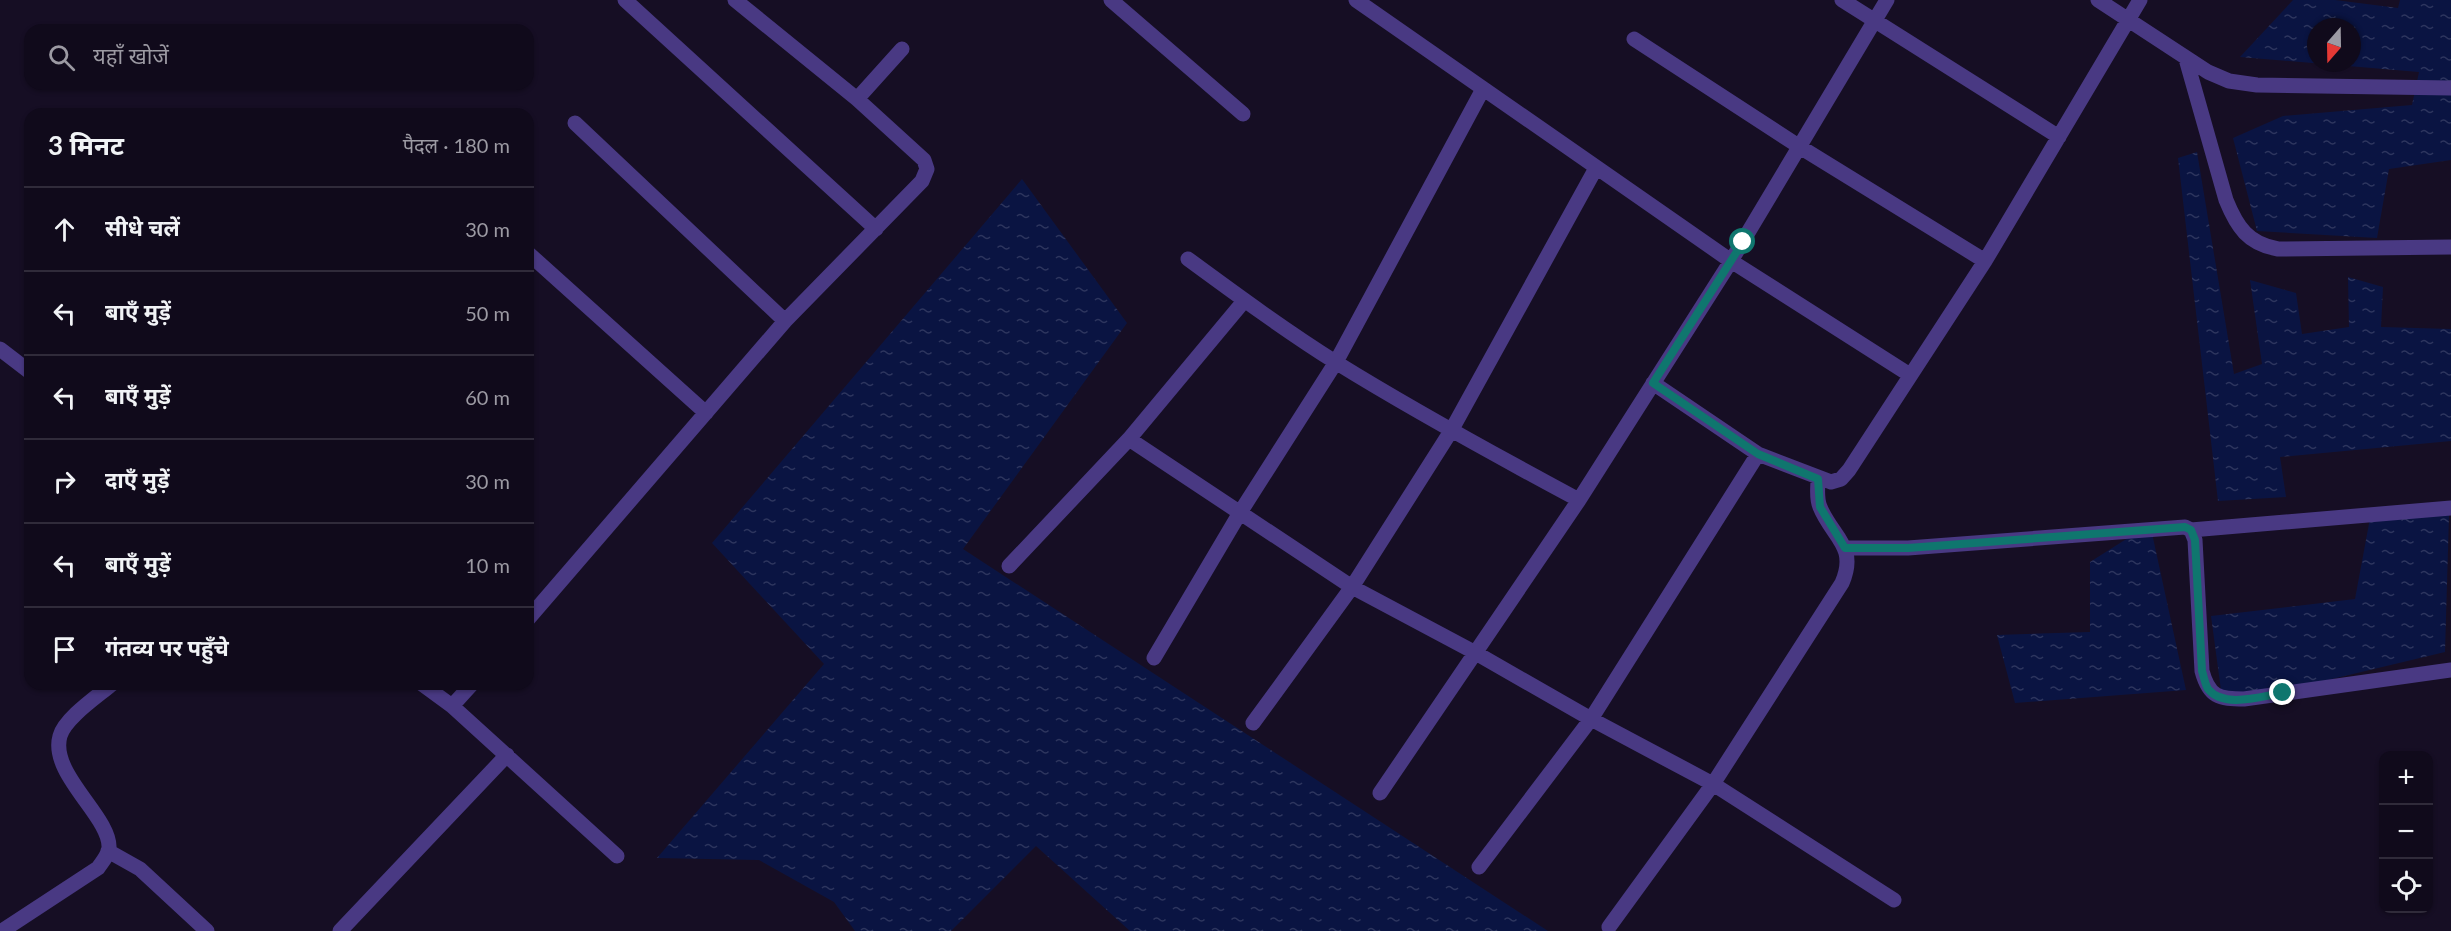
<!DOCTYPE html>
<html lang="hi">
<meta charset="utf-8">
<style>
body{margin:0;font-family:Lato,"Noto Sans Devanagari",sans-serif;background:#1e1828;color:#f1f3f6}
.controls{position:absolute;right:18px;bottom:18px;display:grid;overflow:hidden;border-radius:12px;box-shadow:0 2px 4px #0004}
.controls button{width:54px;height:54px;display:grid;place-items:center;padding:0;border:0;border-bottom:2px solid #302b3a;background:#100a1b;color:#f1f3f6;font:30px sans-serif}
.compass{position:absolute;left:2307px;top:18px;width:54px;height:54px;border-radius:50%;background:#100a1b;box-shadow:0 2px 4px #0004;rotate:200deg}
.stop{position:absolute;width:18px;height:18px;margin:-14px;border:4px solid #0f766e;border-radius:50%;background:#fff}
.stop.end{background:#0f766e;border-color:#fff;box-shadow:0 2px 6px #0008}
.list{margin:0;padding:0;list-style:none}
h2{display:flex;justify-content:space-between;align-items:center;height:78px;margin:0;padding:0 24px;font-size:26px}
h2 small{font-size:20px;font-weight:400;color:#9c9aa3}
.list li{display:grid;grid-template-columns:39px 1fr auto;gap:18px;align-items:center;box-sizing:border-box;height:84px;padding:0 24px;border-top:2px solid #302b3a}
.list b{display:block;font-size:22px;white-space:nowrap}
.list em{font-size:20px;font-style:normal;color:#9c9aa3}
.icon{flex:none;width:33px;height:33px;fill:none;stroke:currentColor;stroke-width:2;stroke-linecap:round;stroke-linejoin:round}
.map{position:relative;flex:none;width:2451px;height:931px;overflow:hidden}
.search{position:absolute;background:#100a1b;box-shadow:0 2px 4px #0004;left:24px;top:24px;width:510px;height:66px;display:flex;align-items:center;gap:15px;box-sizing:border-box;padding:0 21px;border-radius:18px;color:#9c9aa3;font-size:22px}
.panel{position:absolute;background:#100a1b;box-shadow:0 2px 4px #0004;left:24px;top:108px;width:510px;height:582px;border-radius:18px}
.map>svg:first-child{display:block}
</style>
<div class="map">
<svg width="2451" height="931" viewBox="0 0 2451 931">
<defs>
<pattern id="water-ripples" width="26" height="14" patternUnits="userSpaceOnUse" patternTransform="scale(1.5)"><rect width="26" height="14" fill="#0a1442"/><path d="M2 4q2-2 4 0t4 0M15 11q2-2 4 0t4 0" fill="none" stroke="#2d355e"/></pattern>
</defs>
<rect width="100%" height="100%" fill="#160e24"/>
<path fill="url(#water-ripples)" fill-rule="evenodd" d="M2293,0H2335L2398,8L2400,0H2451V160L2389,169L2377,238L2257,231L2233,138L2283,116L2412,105L2419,72L2240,57ZM2316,27H2352V63H2316Z
M2197,152L2234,374L2262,364L2250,280L2296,293L2302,334L2349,327L2348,277L2383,287L2381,327L2451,329V441L2280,457L2286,497L2218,501L2178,158Z
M1022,179L1127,323L963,549L1548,931H1130L1036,846L951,931H855L834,902L759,860L657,858L824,664L712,543Z
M2371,513L2449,515L2445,652L2223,705L2211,616L2355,599Z
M2150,524L2186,690L2015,703L1997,635L2090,632V562Z"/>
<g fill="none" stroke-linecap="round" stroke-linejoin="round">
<path stroke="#493983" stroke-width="15" d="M625,0L876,229
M1111,0L1243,114
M1356,0L1731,261L1910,375
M1842,0L2059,137
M2098,0L2208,72L2229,81L2257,85L2451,88
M1634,39L1800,147L1985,261
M2186,59L2226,200C2237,227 2248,244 2278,249L2451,247
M857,99L902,49
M575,123L785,321
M528,253L706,413
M1188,259C1237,295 1286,331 1337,363C1416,412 1497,456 1579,500
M0,349L30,372
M1653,383L1758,454L1831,482L1841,479L1849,470L1985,261L2140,0
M1129,439L1352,587L1474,652L1591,719L1713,784L1894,900
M2191,530L2451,508
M1845,548H1908L2185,527L2191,530L2195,540L2202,671C2209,697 2219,699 2244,699L2451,670
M1009,566L1129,439L1244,301
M528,619L785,321L922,181L927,169L924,160L857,99L735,0
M1154,658L1241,511L1336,362L1483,89
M422,684L452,706L617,856
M452,706L472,684
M1253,723L1352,587L1451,431L1596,168
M1380,793L1579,500L1731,261L1887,0
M108,851L140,869L207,931
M1479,867L1591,719L1758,454
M1609,927L1713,784L1842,583C1858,546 1832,537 1820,507C1816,498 1818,488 1818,479
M2,931L98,868C102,862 108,856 109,848C111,817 49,774 60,736C65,718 98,696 112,684
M340,931L507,755"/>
</g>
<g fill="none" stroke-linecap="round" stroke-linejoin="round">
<path stroke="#0f766e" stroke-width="8" d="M1743,242L1653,383L1758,454L1818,479L1820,507L1845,548H1908L2185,527L2191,530L2195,540L2202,671C2204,677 2205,684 2208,689C2224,709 2262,696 2283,693"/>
</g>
</svg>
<div class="controls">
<button>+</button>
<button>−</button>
<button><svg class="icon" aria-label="locate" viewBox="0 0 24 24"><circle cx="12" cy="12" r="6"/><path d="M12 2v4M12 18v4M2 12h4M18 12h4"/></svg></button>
</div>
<svg class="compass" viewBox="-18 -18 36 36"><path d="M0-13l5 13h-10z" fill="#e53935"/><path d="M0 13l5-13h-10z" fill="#9c9aa3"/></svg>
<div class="stop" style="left:1743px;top:242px"></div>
<div class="stop end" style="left:2283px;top:693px"></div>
<div class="search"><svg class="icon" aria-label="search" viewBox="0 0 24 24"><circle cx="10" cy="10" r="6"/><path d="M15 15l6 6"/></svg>यहाँ खोजें</div>
<section class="panel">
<h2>3 मिनट<small>पैदल · 180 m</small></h2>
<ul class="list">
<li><svg class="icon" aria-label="ahead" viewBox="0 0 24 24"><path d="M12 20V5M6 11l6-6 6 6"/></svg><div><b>सीधे चलें</b></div><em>30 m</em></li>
<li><svg class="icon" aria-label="left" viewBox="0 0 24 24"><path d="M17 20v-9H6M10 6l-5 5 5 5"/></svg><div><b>बाएँ मुड़ें</b></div><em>50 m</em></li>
<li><svg class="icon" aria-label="left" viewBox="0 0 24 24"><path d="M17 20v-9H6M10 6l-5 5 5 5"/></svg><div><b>बाएँ मुड़ें</b></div><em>60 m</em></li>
<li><svg class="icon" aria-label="right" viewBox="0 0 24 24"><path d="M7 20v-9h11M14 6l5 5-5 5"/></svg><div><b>दाएँ मुड़ें</b></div><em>30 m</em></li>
<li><svg class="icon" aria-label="left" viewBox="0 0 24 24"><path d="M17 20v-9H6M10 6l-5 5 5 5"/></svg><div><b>बाएँ मुड़ें</b></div><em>10 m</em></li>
<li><svg class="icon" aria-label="arrive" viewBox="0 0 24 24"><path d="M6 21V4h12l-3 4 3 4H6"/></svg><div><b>गंतव्य पर पहुँचे</b></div></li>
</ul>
</section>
</div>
